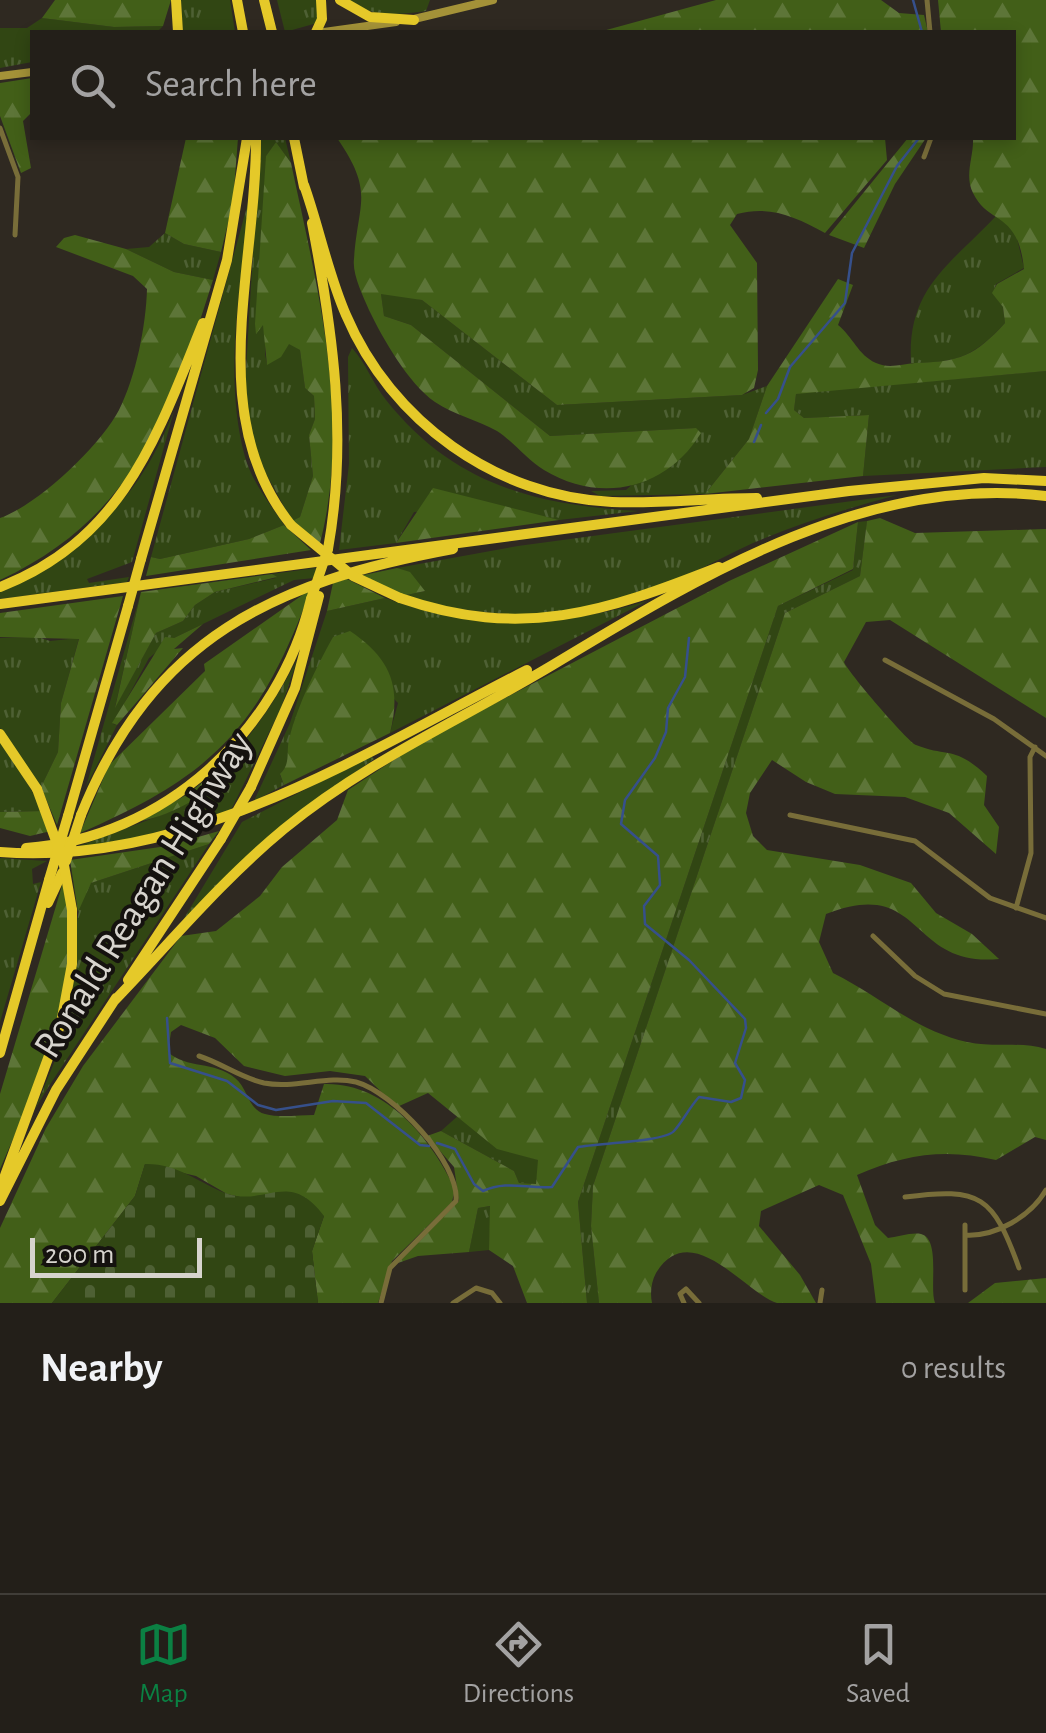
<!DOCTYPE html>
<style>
body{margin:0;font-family:"Alegreya Sans",sans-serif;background:#2f2c26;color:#f1f3f6}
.scale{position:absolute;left:30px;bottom:25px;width:172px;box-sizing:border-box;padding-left:10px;border:5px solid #d7d4ce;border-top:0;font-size:28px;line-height:35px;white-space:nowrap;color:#d7d4ce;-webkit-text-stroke:8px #15120f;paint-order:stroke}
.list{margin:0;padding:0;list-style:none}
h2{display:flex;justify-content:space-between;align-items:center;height:130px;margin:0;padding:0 40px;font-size:42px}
h2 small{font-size:32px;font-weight:400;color:#a3a2a2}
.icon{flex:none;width:55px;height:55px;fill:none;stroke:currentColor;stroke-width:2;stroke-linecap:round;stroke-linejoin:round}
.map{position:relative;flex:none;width:1046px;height:1303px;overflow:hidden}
.search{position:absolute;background:#231f19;box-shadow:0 5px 15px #0003;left:30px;right:30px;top:30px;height:110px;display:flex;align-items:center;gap:25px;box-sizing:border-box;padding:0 35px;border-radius:0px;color:#a3a2a2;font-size:38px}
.sheet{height:290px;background:#231f19}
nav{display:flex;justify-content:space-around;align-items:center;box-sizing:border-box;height:140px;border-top:2px solid #403d38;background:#231f19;font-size:28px;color:#a3a2a2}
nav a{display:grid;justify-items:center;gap:5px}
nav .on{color:#0b8043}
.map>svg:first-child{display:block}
</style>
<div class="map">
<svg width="1046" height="1303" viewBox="0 0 1046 1303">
<defs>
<pattern id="grass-tufts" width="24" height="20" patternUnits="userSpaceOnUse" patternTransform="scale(2.5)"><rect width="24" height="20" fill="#314613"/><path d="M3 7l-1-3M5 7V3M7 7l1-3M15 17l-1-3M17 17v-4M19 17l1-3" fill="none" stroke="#4e6034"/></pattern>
<pattern id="forest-firs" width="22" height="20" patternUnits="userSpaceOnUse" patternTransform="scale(2.5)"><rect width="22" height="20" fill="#425f18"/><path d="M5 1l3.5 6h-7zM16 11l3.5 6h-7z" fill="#5d7538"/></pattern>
<pattern id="cemetery-stones" width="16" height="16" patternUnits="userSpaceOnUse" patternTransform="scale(2.5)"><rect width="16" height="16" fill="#314613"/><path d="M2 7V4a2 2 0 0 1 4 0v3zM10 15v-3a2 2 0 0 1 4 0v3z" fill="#4e6034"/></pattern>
</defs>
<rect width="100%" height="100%" fill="#2f2921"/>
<path fill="url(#grass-tufts)" d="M181,0H230L235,32H182Z
M277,0H318L317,23L285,32Z
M347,0H430L426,11C397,15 372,18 347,0Z
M42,18L114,27L163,26L157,32H32V62L0,68V28H27Z
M260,138H285L291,163L276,142L266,156L265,354L267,364L289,343L300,350L305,388L314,396L315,419L309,435L313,476L300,517L292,521L252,448L244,402Z
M251,192C242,278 222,373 245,457C252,482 270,504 284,525L249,539L160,559L151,557Z
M997,215L1015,230L1024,268L996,284L993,293L1003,307L1005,323C974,357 956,363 911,363C907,288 949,266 997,215Z
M165,233L184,244L221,252L213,280L174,272L126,249L149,247Z
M386,292L422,300L557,405L742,395L767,386L749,439L705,494L600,496L591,491L626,490L696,428L550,436L411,325L384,316L381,294Z
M352,348C366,363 373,384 386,400C453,484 534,505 638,511L559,520L497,507L414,512L396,543L339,550L349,464L348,357Z
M1046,371V467L863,476L869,415L804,418L794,410L796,394L803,392Z
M174,411L132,562L87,579L89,583L129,577L127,582L0,599V591C89,537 133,512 174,411Z
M897,495C848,508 800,523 753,543C720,558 689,576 656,589C574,623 485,620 402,596L425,591L397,568L518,546Z
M867,521L860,576L785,613L593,1186L591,1226L599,1303H587L578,1202L778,606L853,570L858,522Z
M316,568L314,578L294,580L174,638L149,658L113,724L117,725L86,787L141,592L115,707L156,633L183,621L195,605L215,592L276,578L272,574Z
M385,598C474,631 558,628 647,601L390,733L398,703L333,637L290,736L289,762L280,775L284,785L254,801L290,723L327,611Z
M38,637L50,641L79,638L61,703L58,752L41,787L0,728V638Z
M297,660L281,708L231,810L123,842L74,848L172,811L211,787L239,757L219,768C253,736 275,701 297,660Z
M0,739L44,811L0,812Z
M371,756L374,759C304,808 242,858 183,920L242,822Z
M209,844L49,1086L35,1109C47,1080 60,1051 68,1021C79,982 67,912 91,883Z
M0,858L47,861L32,869L33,884L41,882L0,1022Z
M459,1115L497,1148L539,1160L536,1184L519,1183L514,1171L441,1131Z
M491,1206L489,1250L469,1252L478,1208Z"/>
<path fill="url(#forest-firs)" d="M55,0H171L163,26L114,27L42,18Z
M716,0H881L899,13L924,15L928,32H599Z
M938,0H1046V371L796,394L794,410L804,418L869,415L863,476L705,494L749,439L767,386L838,279L853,285L838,325C853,337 858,355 876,363C889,369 902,364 915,363C959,362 975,356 1005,323L1003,307L992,293L997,284L1024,269C1018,210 989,226 973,193C964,175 974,156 973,138H1014V32H941Z
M32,78V112L23,121L31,168L21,173L0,116V83Z
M186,138H238L233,202L221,252L184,244L165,233Z
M337,138H885L887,160L825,233C796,217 770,205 737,214L730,225L757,263L758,370L754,388L742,395L557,405L422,300L381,294L384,316L411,325L550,436L696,428L701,433C666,490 600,504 544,470C527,460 514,442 497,431C478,420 454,415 435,402C408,383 383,339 369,310C363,296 352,274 354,259C358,201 375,193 337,138Z
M908,138H926L895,184L864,248L829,235Z
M276,142L291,163C317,286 353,421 319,547L292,521L300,517L313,476L309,435L315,419L314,396L305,388L300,350L289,344L281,357L267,365L263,325L256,334L255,324L266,156Z
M75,235L126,249L174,272L213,280C171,413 133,518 0,580V518C38,505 101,445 119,410C136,376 146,326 147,289L133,276L56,247L64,238Z
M433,488L559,520L396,543Z
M880,518L915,533L1046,529V718L890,620L866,622L844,662C847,671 908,742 916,745C949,758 954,745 987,776L984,805L999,827L996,854L949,813L905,797L835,794L806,782L772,760L750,793L746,813L753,836L767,850L860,865L911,883L936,913L972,934L999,959C908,968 924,875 826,914L819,942L833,973C878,995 916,1031 967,1042C993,1048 1020,1041 1046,1049V1140L1035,1137L996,1160C946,1148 904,1154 857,1175L875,1225L888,1238C897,1237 912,1232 921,1234C941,1239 929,1288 935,1303H876L871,1264L843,1195L819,1185L761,1211L759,1226L800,1275L816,1303C805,1303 788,1303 777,1303C746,1294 691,1216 656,1273C651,1282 650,1294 652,1303H599L591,1226L593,1186L785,613L860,576L867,521Z
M858,522L853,569L778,606L578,1202L587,1303H527L513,1266L489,1250L490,1206L478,1208L469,1252L418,1256L398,1263L459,1201L454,1167L427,1136L441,1131L514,1171L519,1183L536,1184L538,1160L497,1149L428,1093L397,1107L365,1076L330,1071L285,1076L244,1066L215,1038L181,1025L171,1032L168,1052C186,1069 215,1061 235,1078C248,1088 248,1110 265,1114C279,1118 299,1115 314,1115L324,1084C385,1082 431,1138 455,1189L452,1202L392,1261L378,1303H318L312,1251L324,1216L227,1194L196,1176L145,1164L135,1196L52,1303H0V1228L46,1128L83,1066L181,936L216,931L260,896L282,867L337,820L348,790L423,741L729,581Z
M284,525L311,550L146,576L151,557L160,559L249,539Z
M397,568L410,572L425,591L402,596L359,576Z
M272,574L277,577L215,592L195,605L183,621L156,633L115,708L141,592Z
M347,579L385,598L327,611L333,583Z
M311,589C260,727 214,775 80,833L109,765L205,671L204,664Z
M123,596L57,825L41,787L58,752L61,703L79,639L0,637V613Z
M203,624L174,649L183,648L117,725L112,723L165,637L174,638Z
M350,631C390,658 402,686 390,733L284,785L280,774C291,763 286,754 289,739C298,704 316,668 333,637Z
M238,755C228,786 174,815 141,821L186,795Z
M44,811L51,831L30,836L0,828V812Z
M219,831L209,844L91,883L78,912L70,860L167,846Z
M64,879C66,900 70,921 70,941C72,1020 30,1098 0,1169V1094Z
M1046,1278V1303H968L995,1283Z"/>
<path fill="url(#cemetery-stones)" d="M145,1164C176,1163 198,1182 225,1193C264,1208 289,1168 324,1216L312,1251L318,1303H52L135,1196Z"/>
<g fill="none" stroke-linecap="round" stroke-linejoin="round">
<path stroke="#36508b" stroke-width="2.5" d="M913,0L922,32
M766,413L778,399L790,367L845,303L852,253L897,166L919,138
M754,442L761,425
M167,1018L170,1063L227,1081L258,1105L276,1110L333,1101L366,1103L420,1145L429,1146
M437,1143L455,1149L474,1184L483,1191C507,1180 527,1189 552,1187L578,1147C598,1143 664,1142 674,1131C683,1121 689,1108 699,1097L731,1102L741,1098L745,1080L735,1063L746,1028L745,1019L689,960L645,924L644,906L660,885L658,856L621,824L625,800L655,758L666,732L668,708L685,677L689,638"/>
<path stroke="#786d39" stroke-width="5" d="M927,0L930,32
M0,128L18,177L15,235
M924,157L931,138
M885,660L994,719L1046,756
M790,815L915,841L990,898L1046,918
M1016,908L1031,853L1030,757L1035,747
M873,936L915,976L944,994L1046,1014
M199,1056C221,1063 241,1078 264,1083C295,1089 327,1075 356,1082C393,1092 460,1163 456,1201L390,1268L381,1303
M905,1197C981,1187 993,1196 1019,1268
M965,1235C996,1237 1031,1216 1046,1190
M965,1290V1225
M453,1303L476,1288L492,1293L500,1303
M684,1303L680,1294L686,1289L699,1303
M820,1303L822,1290"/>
<path stroke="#a49238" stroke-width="8" d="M410,20L493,0
M324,32L396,22
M0,76L32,72"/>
<path stroke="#e5c929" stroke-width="10" d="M176,0L178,32
M237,0L243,32
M264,0L272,32
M340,0L370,17L414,20
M316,32L322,19L321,0
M256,138C257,268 203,415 291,525
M294,138L304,187
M304,185C319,227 328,274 346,315C391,421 496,497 612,502C660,504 709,498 757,498
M312,223C333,332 348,438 328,549
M141,559L227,260L247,138
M0,587C124,539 157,436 203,323
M400,598C522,640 605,612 719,567
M0,604L849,491L984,478L1046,481
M0,734L37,789
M251,787L295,688L319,596
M81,815C153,637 274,582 453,549
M68,816L128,606
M26,848C164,838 279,732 311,599
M0,852C189,867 364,753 527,670
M48,903L62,873
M128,980L221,839
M114,1001C170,943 221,881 284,829C371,758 466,718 561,660C705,573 871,474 1046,496
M0,1053L49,880
M0,1189L61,1023L72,964V910
M0,1201L56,1090L116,998"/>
<path stroke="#e5c929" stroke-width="10" d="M291,525L353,576L400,598
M311,599L328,549
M128,606L141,559
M37,789L63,860L72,910
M221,839L251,787
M66,861L81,815
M49,880L68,816"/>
</g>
<g text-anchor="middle" stroke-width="8" stroke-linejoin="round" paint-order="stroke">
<g font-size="40" fill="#d7d4ce" stroke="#15120f">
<text transform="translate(142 894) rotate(-58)" y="14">Ronald Reagan Highway</text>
</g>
</g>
</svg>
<div class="scale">200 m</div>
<div class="search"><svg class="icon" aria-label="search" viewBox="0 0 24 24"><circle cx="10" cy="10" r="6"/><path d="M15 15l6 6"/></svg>Search here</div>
</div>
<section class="sheet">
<h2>Nearby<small>0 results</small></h2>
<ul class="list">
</ul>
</section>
<nav>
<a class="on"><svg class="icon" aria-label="map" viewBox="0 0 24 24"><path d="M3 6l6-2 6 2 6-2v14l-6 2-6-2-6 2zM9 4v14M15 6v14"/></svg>Map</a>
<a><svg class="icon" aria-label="directions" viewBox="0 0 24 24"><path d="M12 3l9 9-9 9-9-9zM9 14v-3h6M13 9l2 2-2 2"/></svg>Directions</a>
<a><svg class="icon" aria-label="saved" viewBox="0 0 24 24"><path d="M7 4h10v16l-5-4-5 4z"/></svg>Saved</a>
</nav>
